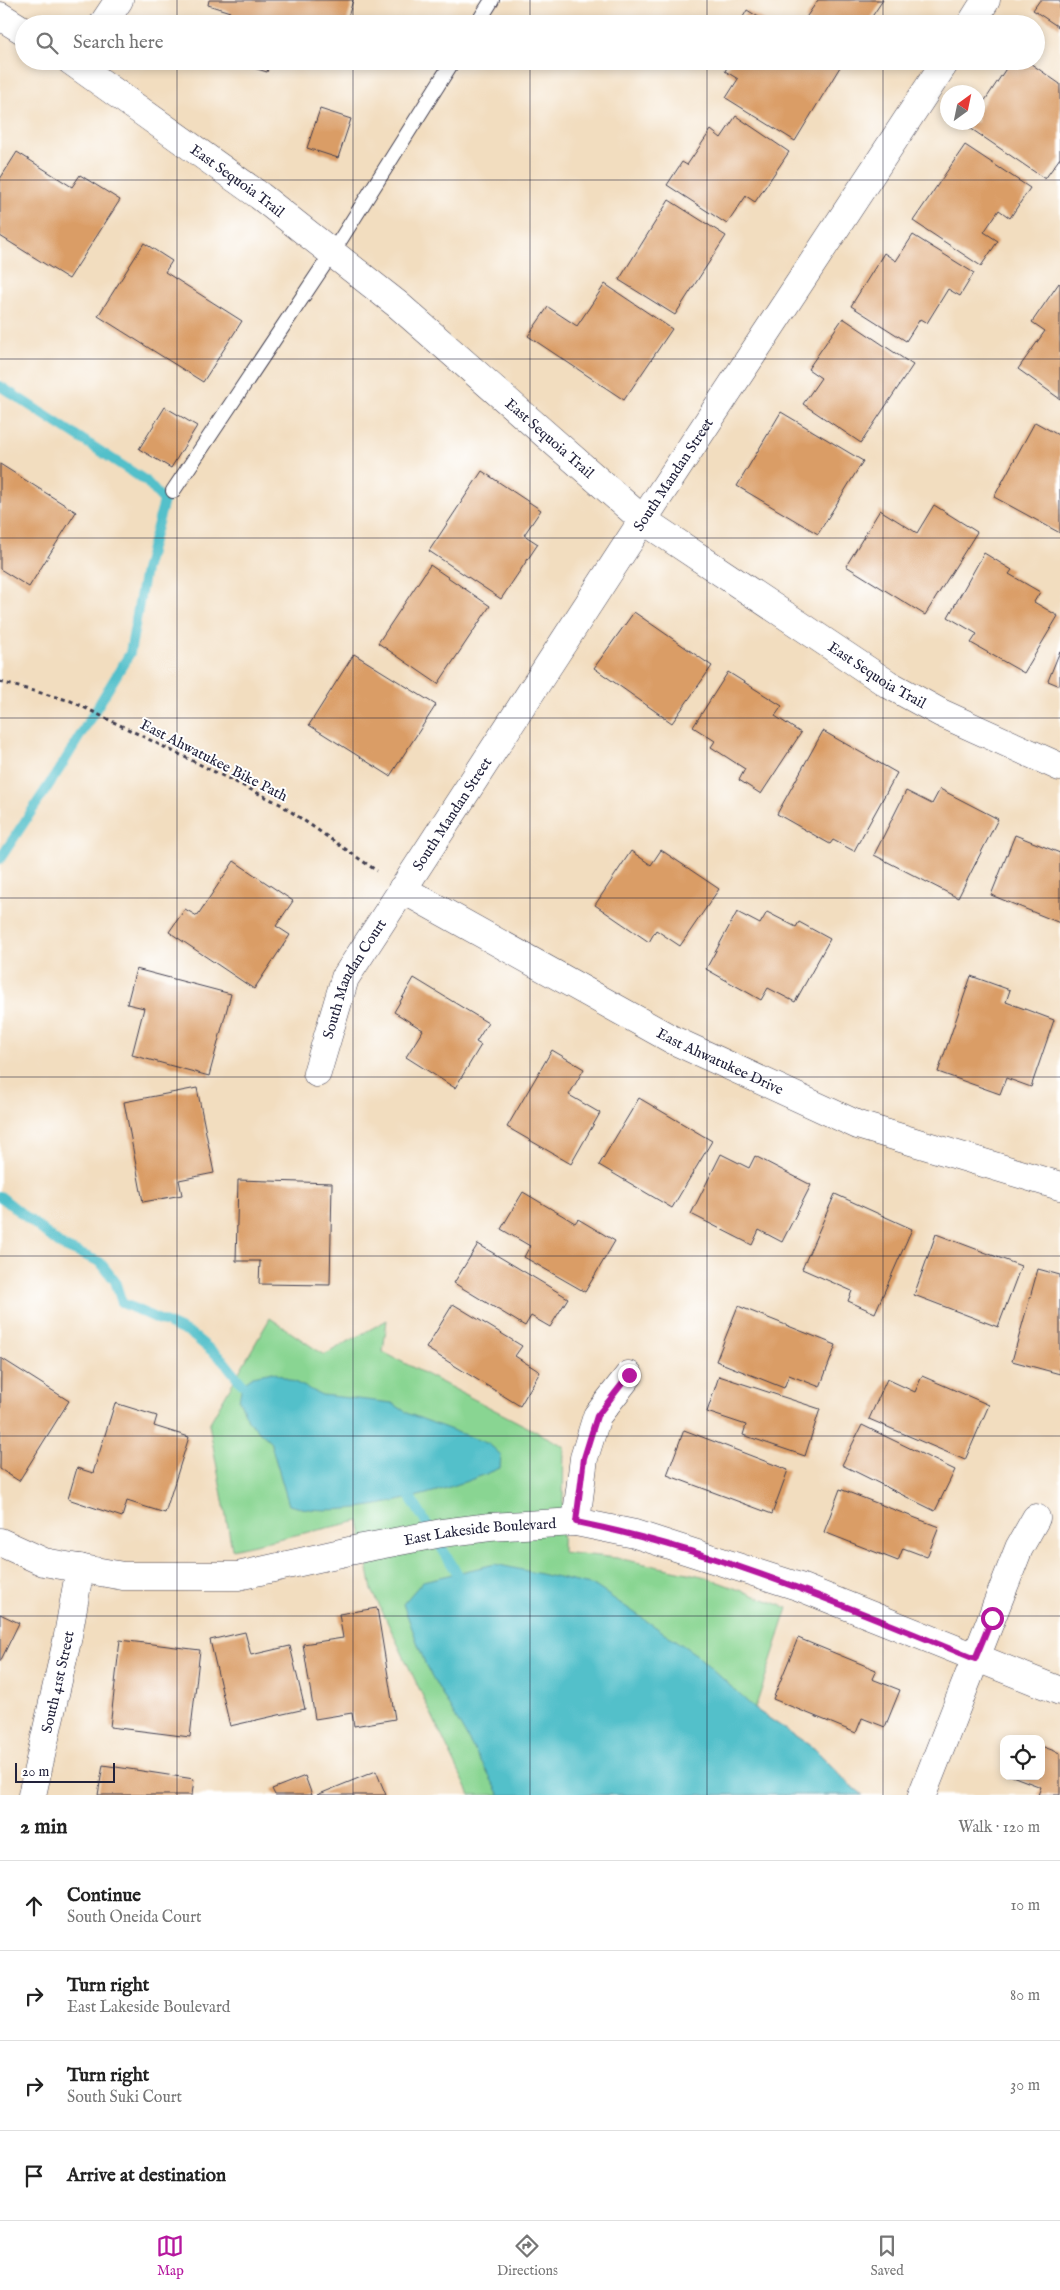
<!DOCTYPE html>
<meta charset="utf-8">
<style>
body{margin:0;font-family:"IM FELL English",serif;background:#f6f6f6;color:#222}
.controls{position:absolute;right:15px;bottom:15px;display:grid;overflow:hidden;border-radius:10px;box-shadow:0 2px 8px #0003}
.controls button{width:45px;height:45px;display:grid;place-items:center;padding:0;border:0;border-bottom:1px solid #e0e0e0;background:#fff;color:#222;font:25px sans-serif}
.compass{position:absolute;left:940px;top:85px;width:45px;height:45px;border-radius:50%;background:#fff;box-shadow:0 2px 8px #0003;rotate:33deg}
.scale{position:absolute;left:15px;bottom:12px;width:100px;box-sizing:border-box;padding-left:5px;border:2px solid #22223b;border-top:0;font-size:14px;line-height:18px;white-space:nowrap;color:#22223b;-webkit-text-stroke:4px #fff;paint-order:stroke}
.stop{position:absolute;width:15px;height:15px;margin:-11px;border:4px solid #b5179e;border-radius:50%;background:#fff}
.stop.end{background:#b5179e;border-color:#fff;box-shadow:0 1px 5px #0008}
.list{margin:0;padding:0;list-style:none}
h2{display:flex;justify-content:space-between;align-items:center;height:65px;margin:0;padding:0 20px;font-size:21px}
h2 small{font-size:16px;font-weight:400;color:#767676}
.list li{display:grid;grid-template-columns:32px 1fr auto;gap:15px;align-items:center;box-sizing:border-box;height:90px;padding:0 20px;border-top:1px solid #e0e0e0}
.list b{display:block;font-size:19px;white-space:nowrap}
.list p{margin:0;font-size:16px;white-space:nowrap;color:#767676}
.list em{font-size:16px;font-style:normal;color:#767676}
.icon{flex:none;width:28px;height:28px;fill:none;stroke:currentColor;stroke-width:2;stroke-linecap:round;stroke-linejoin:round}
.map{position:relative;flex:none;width:1060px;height:1795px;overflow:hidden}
.search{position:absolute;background:#fff;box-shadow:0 2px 8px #0003;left:15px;right:15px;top:15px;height:55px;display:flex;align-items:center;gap:12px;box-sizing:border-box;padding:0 18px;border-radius:28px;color:#767676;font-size:19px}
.sheet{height:425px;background:#fff}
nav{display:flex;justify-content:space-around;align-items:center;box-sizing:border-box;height:70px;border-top:1px solid #e0e0e0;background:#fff;font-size:14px;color:#767676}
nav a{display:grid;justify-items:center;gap:2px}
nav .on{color:#b5179e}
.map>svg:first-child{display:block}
</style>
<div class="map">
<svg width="1060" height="1795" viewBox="0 0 1060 1795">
<rect width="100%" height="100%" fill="#fff"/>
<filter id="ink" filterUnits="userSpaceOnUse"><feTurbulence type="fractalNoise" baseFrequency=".02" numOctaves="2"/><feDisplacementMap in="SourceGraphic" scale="10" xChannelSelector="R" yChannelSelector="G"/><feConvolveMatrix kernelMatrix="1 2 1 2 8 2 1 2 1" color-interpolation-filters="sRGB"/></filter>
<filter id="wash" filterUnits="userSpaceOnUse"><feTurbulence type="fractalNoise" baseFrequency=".0096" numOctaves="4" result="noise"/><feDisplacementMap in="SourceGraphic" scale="20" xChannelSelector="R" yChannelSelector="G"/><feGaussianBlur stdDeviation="1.12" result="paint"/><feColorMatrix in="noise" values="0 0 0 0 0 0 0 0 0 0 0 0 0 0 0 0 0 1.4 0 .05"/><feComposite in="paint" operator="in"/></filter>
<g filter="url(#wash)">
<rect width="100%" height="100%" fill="#f2ddbf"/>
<path fill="#89d592" stroke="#567c66" d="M270,1318L324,1355L387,1320L383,1352L564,1446L562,1552L617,1558L702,1576L788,1608L755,1709L815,1749L847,1782L863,1795H470L372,1590L359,1521L232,1549L209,1424Z"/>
<path fill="#52c0ca" stroke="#3a7182" d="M273,1372L322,1395L392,1403L409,1414L489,1444L501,1455L500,1468C449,1491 343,1522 289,1505L270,1441L249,1422L239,1400L242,1384L253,1376Z
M495,1564L595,1586L697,1655L755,1709L815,1749L847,1782L863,1795H500L426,1666L403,1604L423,1581Z"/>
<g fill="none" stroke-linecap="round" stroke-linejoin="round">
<path stroke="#52c0ca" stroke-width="10" d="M0,386L146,481L164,501L145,570L130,653L64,762L0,859
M0,1196L62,1246L100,1262L115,1281L122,1303L191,1334L223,1360L242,1384L254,1391
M401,1488L410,1497L464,1584"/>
</g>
<g id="blocks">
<path fill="#da9d66" d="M209,0H353L346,24H226L230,12L208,5Z
M818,0H883L867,24H812L805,19Z
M1040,0H1060V28L1033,10Z
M747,10L770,24H739Z
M231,61H270L267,72Z
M297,61H321L319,68Z
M731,61H831L840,67L795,141L726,98L738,79L725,71Z
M1011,61H1027L1060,84V158L1045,179L967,126L970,122H978V111Z
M320,109L351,119L338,158L307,148Z
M736,116L789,152L755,202L746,196L727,224L667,185L682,162L687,165L711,130L721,138Z
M965,145L1030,188L1010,218L999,210L984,232L998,241L981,266L913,221Z
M17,152L72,187L80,175L120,200L69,279L0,236V179Z
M669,200L726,236L675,315L619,280Z
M913,235L974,273L960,296L948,289L927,323L920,319L906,341L851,306L884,253L896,261Z
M144,243L172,261L165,272L242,321L203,382L98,316Z
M1059,283L1060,284V399L1018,369L1045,331L1032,322Z
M605,284L672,329L624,400L528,336L548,307L577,326Z
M843,318L913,365L861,443L803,404L821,378L808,369Z
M165,407L197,426L171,468L139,449Z
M781,412L863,461L818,534L737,486Z
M1035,422L1060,436V533L994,497Z
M0,464L76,512L29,587L0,569Z
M482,471L541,510L524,535L538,544L501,599L429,551Z
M934,505L977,532L925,615L846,566L880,510L917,533Z
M984,553L1012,570L1009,574L1040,592L1034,602L1058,616L1024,673L971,643L977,634L948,617Z
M430,565L490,606L438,684L378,643Z
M634,612L712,666L672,723L594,668Z
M1060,651V686L1048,681Z
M354,654L436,705L390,776L309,725Z
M728,672L782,706L775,716L801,733L761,794L739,780L745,769L711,747L715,741L693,727Z
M823,731L897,773L854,851L833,840L830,844L777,814Z
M940,789L998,819L958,898L874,855L906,791L932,804Z
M1015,835L1060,853V923L991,895Z
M661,850L719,889L680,946L656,930L649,942L595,905L631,851L651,865Z
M234,861L293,901L276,926L290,935L254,989L169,932L185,909L197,916Z
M737,912L760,924L767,912L796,927L799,922L830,939L795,1002L768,988L761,1000L706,969Z
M136,969L231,994L209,1076L132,1055L144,1008L127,1004Z
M971,976L1010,990L1006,1002L1054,1020L1031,1087L1006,1078L1000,1094L938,1072Z
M414,978L488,1023L476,1042L481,1045L455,1088L406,1057L423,1030L394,1012Z
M552,1050L584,1069L569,1095L600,1113L571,1164L507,1127Z
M197,1088L214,1173L179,1180L182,1195L143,1202L124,1102Z
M639,1098L712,1141L672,1208L599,1165Z
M721,1154L749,1168L755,1156L811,1185L782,1242L759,1230L752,1245L691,1214Z
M238,1180L332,1183L330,1285L259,1284L260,1261H236Z
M523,1192L575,1223L578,1219L615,1241L585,1292L524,1257L530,1246L501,1229Z
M835,1194L912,1229L875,1313L848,1301L852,1291L802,1269Z
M936,1234L1021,1266L998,1327L914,1295Z
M478,1244L568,1298L550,1327L531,1316L525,1326L454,1283Z
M1038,1269L1060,1275V1374L1012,1361Z
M453,1304L522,1346L515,1356L540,1372L520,1406L426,1348Z
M738,1306L836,1345L820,1387L789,1375L784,1388L716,1361Z
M1,1358L69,1401L19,1481L0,1469Z
M719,1376L820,1409L805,1456L743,1435L746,1425L707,1412Z
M922,1376L989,1405L965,1460L869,1419L887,1379L915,1392Z
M115,1403L157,1416L154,1426L189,1437L165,1513L127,1501L122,1517L68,1499L77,1468L93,1473Z
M862,1425L955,1470L935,1511L842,1465Z
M684,1430L788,1470L772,1514L667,1475Z
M840,1489L939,1527L927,1557L903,1548L898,1561L824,1532Z
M377,1608L395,1719L354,1726L352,1713L315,1719L303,1644L343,1638L339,1614Z
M0,1614L19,1623L0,1662Z
M245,1632L251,1655L290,1646L305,1709L230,1726L210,1640Z
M798,1638L876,1670L872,1679L900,1690L885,1727L862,1718L856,1733L773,1699Z
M120,1640L200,1650L190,1737L110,1727Z
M1041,1746L1060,1753V1795H1038L1041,1787L1012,1776H1041Z
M103,1765L194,1779L192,1795H98Z
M376,1771L386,1795H317Z
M305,1776L312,1795H275L272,1789Z"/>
</g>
</g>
<g filter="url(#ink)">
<use href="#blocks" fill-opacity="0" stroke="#413e4f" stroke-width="1"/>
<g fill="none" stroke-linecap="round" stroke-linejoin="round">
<defs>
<path id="lane" d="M477,24L492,0
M173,491L332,253L453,61"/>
<g id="street">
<path d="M0,16L24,31"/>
<path d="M103,24L119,0"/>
<path d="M971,24L986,0"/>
<path id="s1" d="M71,61L260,196L397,304L643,520L888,684L941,713L1060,767"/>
<path id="s2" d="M402,889L673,1040L858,1125L1060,1186"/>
<path id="s3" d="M317,1073L345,978L643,520L946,61"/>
<path d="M576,1522L584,1458L597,1416L629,1375"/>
<path id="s4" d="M0,1542L44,1562L123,1576H238L363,1548L442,1533L490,1527L576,1522L635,1534L800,1587L1060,1691"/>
<path id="s5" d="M32,1795L67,1641L80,1568"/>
<path d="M922,1795L1019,1548L1036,1518"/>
</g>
</defs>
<use href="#lane" stroke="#413e4f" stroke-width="16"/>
<use href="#street" stroke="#413e4f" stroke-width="29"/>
<path stroke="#413e4f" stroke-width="3" stroke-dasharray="4 4" stroke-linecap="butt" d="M0,682L71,701L280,804L377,871"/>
<use href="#lane" stroke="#fff" stroke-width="14"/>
<use href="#street" stroke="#fff" stroke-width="28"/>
</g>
</g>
<g fill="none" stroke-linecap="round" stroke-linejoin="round" filter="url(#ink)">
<path stroke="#b5179e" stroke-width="6" d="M629,1375L597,1416L584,1458L576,1522C716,1550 843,1605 975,1659L992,1618"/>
</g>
<path fill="none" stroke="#22223b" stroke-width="1" stroke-opacity="0.55" d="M177,0V24M353,0V24M530,0V24M707,0V24M883,0V24M177,61V1795M353,61V1795M530,61V1795M707,61V1795M883,61V1795M0,180H1060M0,359H1060M0,538H1060M0,718H1060M0,898H1060M0,1077H1060M0,1256H1060M0,1436H1060M0,1616H1060"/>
<g text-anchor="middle" stroke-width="4" stroke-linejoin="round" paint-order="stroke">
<g font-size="15" fill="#22223b" stroke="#fff">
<text dy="5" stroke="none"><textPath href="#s1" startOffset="205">East Sequoia Trail</textPath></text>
<text dy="5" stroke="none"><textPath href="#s1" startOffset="610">East Sequoia Trail</textPath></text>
<text dy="5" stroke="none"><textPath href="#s3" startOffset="700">South Mandan Street</textPath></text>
<text dy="5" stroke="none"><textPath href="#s1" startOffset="1015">East Sequoia Trail</textPath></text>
<text transform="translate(214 760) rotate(27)" y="5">East Ahwatukee Bike Path</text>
<text dy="5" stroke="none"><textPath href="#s3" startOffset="295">South Mandan Street</textPath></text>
<text dy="5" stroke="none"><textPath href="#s3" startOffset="102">South Mandan Court</textPath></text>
<text dy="5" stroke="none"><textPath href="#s2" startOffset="362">East Ahwatukee Drive</textPath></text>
<text dy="5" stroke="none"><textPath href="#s4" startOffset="490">East Lakeside Boulevard</textPath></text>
<text dy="5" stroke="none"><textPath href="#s5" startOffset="116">South 41st Street</textPath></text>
</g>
</g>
</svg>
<div class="controls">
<button><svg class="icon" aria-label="locate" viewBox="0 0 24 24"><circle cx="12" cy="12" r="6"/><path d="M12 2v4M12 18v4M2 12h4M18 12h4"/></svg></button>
</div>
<svg class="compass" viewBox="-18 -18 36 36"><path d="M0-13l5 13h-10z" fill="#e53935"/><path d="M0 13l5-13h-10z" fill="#767676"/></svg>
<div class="scale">20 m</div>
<div class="stop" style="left:992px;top:1618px"></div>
<div class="stop end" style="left:629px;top:1375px"></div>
<div class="search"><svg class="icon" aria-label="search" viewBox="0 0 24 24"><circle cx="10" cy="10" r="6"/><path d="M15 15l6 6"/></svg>Search here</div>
</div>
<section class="sheet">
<h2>2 min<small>Walk · 120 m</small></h2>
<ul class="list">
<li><svg class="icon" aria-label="ahead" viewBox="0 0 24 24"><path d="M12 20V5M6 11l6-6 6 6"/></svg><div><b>Continue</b><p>South Oneida Court</p></div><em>10 m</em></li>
<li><svg class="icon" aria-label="right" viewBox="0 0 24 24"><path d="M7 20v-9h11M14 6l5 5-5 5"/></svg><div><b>Turn right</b><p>East Lakeside Boulevard</p></div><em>80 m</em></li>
<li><svg class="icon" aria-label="right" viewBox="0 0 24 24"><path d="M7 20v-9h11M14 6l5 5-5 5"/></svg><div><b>Turn right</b><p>South Suki Court</p></div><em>30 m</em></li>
<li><svg class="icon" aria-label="arrive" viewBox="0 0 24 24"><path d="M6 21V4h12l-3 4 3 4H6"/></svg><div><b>Arrive at destination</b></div></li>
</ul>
</section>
<nav>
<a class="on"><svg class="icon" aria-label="map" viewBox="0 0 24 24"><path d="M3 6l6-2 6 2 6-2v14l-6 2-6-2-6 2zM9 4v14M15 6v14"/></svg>Map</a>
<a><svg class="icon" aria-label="directions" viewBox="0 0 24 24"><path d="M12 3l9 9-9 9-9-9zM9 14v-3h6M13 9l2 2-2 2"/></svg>Directions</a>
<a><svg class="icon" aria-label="saved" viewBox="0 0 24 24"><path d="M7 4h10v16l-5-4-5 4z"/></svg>Saved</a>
</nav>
